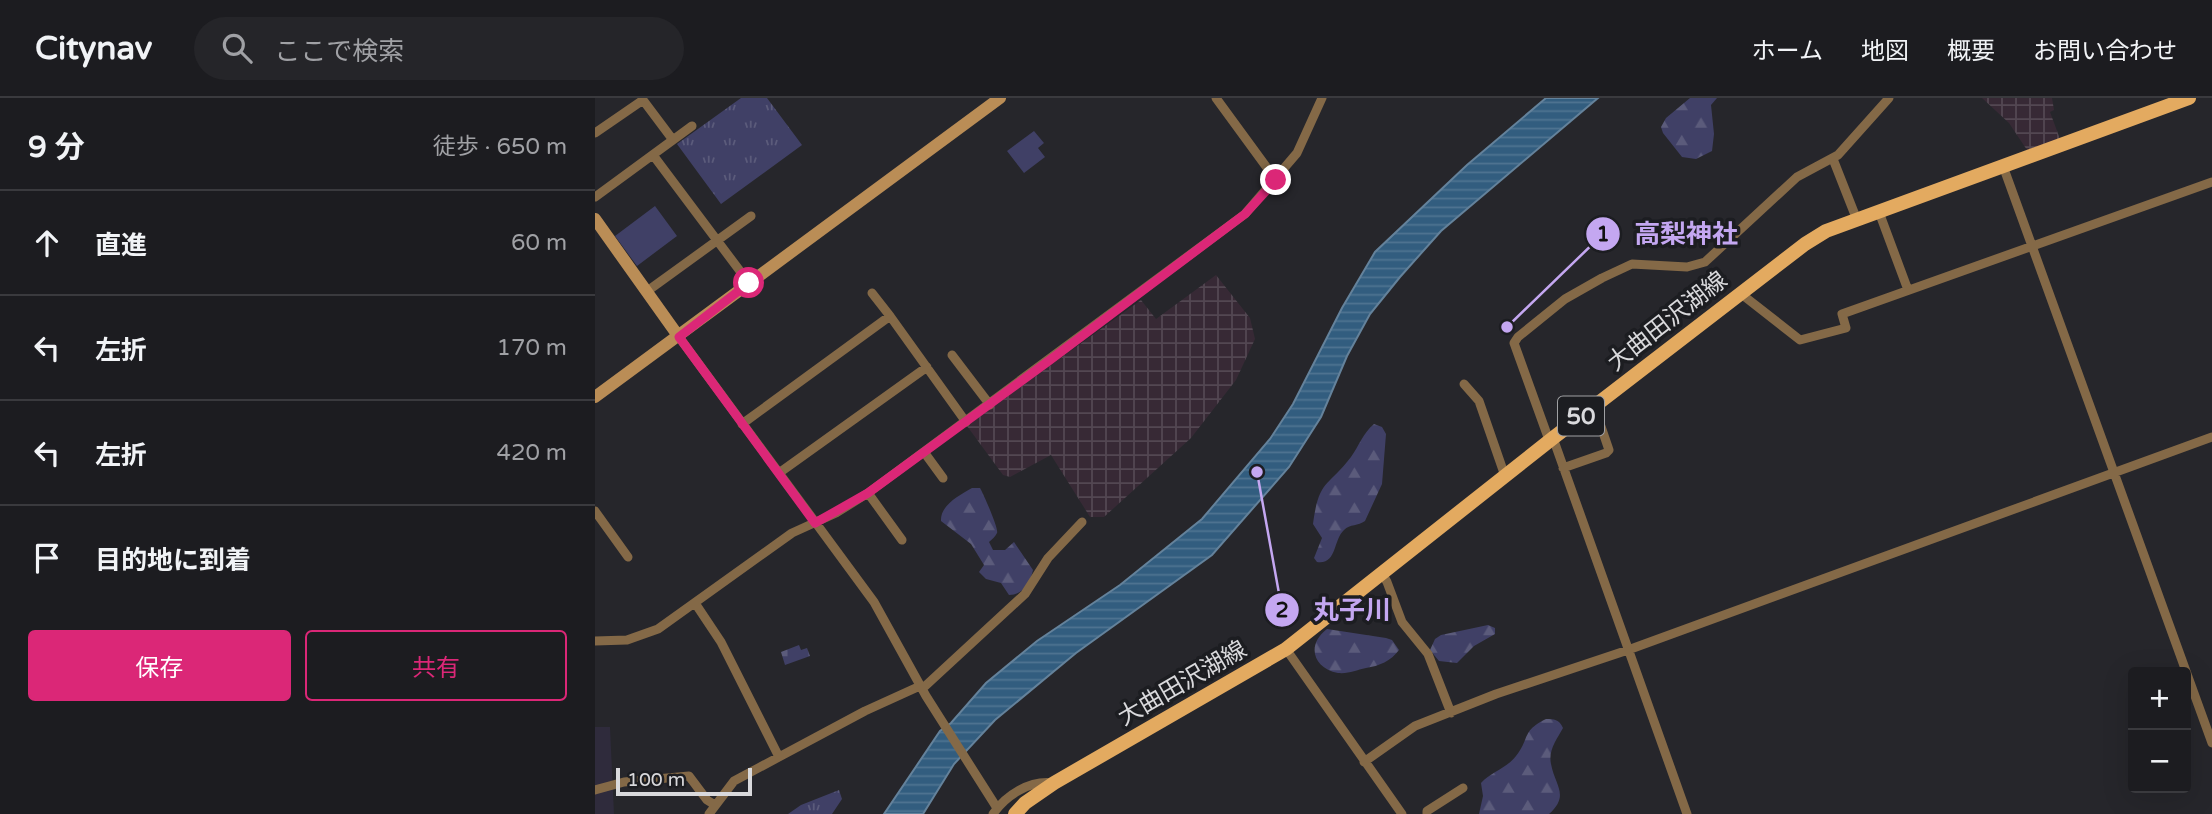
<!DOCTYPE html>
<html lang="ja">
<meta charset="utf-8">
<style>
body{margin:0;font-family:"Varela Round","Noto Sans JP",sans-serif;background:#252529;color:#f1f3f6}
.controls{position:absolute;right:21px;bottom:21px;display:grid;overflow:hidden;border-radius:7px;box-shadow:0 7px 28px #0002}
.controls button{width:63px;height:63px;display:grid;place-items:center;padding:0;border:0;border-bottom:2px solid #3a3a3e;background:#1c1c20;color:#f1f3f6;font:35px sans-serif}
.scale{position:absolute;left:21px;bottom:18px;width:136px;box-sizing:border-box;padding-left:7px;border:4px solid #d9d9dc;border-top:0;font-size:19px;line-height:24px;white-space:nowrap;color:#d9d9dc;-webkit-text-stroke:5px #1c1d21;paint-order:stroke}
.stop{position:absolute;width:21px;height:21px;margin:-16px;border:5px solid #db2777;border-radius:50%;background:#fff}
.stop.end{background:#db2777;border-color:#fff;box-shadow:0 2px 7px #0008}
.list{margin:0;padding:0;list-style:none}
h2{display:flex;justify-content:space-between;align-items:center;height:91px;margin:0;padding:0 28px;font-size:30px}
h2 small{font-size:23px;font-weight:400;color:#a0a1a5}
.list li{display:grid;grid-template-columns:46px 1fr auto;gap:21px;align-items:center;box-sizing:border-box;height:105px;padding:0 28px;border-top:2px solid #3a3a3e}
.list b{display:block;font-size:26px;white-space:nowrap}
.list em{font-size:23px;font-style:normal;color:#a0a1a5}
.actions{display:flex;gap:14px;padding:21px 28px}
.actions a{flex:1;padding:16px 0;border:2px solid #db2777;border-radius:7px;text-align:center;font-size:24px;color:#db2777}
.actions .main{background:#db2777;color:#fff}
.icon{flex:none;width:38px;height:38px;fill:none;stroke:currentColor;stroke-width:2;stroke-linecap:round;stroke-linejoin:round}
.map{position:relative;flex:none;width:1617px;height:716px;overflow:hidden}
header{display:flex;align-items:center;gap:42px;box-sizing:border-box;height:98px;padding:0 35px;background:#1c1c20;border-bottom:2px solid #3a3a3e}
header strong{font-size:33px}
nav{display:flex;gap:38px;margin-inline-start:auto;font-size:24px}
.search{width:490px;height:63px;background:#252529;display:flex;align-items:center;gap:18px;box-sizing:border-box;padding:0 24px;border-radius:38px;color:#a0a1a5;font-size:26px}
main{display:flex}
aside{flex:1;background:#1c1c20}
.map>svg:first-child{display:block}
</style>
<header>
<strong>Citynav</strong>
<div class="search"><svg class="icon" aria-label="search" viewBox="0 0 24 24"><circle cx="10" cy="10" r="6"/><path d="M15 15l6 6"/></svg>ここで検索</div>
<nav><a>ホーム</a><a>地図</a><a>概要</a><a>お問い合わせ</a></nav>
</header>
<main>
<aside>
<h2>9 分<small>徒歩 · 650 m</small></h2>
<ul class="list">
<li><svg class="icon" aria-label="ahead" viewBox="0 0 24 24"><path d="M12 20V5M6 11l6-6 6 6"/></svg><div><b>直進</b></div><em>60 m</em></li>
<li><svg class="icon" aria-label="left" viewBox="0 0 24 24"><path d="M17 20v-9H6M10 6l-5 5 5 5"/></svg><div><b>左折</b></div><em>170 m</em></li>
<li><svg class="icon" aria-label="left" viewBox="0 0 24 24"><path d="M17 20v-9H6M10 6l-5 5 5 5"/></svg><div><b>左折</b></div><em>420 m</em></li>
<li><svg class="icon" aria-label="arrive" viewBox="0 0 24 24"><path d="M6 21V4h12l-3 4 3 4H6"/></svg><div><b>目的地に到着</b></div></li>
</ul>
<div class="actions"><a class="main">保存</a><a>共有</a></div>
</aside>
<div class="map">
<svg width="1617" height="716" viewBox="0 0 1617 716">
<defs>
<pattern id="industrial-grid" width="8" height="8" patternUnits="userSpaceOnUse" patternTransform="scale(1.75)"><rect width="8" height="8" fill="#372935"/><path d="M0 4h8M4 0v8" fill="none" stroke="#534752"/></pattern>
<pattern id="grass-tufts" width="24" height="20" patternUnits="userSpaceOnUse" patternTransform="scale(1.75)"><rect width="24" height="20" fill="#404066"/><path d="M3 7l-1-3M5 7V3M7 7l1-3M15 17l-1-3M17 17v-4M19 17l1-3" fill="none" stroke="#5b5b7b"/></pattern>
<pattern id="forest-firs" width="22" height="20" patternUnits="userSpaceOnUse" patternTransform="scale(1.75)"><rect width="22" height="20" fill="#404066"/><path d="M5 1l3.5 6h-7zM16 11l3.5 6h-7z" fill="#5b5b7b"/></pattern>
<pattern id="cemetery-stones" width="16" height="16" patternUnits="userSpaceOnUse" patternTransform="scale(1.75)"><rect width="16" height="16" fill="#404066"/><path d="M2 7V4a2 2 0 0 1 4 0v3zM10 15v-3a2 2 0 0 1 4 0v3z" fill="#5b5b7b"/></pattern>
<pattern id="water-rules" width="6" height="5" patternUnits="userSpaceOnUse" patternTransform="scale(1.75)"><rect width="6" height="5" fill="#325d7f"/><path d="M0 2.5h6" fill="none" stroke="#4f7491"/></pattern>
</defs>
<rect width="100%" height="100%" fill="#26262b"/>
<path fill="#2f2b3c" d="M0,629H15L19,716H0Z"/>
<path fill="url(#industrial-grid)" d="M1387,0H1457L1459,12L1455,14L1465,41L1432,52L1414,25Z
M621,177L655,220L660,241L641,282L596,340L509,419H495L456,357L415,379L408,377L372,328L546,202L561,221Z"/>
<path fill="url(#grass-tufts)" d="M146,0H172L207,47L126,106L82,46Z
M244,692L247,701L237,716H193L206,707Z"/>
<path fill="url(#forest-firs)" d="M1095,0H1122L1116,7L1119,36L1117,53L1101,61L1087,59L1068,35L1066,29L1071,20Z
M779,326L787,329L791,336L787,386L770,423C763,428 755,426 749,432C738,442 742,467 722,464L719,460L727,440L718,426C724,381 732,390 756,359C764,348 768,335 779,326Z
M377,390H385C388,395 404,431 402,435C400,439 397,441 394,444L398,452H410L419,444L438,472C435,485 428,497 414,497L406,485L391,481L384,474L389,467L376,446L346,423C345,407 365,397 377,390Z
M893,527L900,530V536L879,548L862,565L844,563L835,552L840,541L846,537Z
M732,531L791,540L797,542L804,552C796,563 784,568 771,570C761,572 754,576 743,575C718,570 711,547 732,531Z
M951,621C959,621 964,621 968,630C962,641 953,652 956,666C960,688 975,697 954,716H884L888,698L886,685C896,674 912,670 921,658C935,641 926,633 951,621Z"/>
<path fill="url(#cemetery-stones)" d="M204,547L206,552L212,550L215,558L190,567L186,554Z"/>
<path fill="#404066" d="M439,33L449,45L443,50L450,59L429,75L412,53Z
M60,108L82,138L42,168L20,138Z"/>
<path fill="url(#water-rules)" stroke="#64829b" stroke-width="2" d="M951,0H1003L846,133L805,179L775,216L752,258L726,319L694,369L617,457L481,555L400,622L359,666L328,716H289L345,633L356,625L391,585L442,543L525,487L607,421L675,341L698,306L747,210L780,154L872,67Z"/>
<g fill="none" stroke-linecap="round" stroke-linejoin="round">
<path stroke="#846947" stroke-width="9" d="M621,0L681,82
M0,35L48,2L78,42
M58,57L154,185
M1238,61L1262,122
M1408,68L1617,645
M0,99L97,28
M1284,114L1313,192
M51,194L156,118
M277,195L295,218
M1145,195L1205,242L1251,230L1247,216L1617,84
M84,239L279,504L331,598L402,710
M357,257L395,307
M869,286L884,303L910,378
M147,326L295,218L371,324
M958,340L1092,716
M954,342L919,245L923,239L970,201L1007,180L1037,166L1092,169L1110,164L1202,79L1243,57L1294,0
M329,354L348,380
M968,370L1011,355L1014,352L999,308
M184,375L332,269
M273,395L307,442
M0,413L33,459
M787,475L792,484L807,524L833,556L856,615
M100,505L126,544L184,659
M0,543L32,542L63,531L197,435L241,415L273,395L650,116L702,55L727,0
M691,551L807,716
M327,591L430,496L453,460L487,424
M769,664L820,628L901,596L1033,552L1617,339
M0,692L29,684L94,678L112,702L120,707
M114,716L139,683L270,613L325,588
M398,716C411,697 435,682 458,685
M832,716V713L868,690"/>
<path stroke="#ba8d56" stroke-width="12" d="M0,121L84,239
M0,299L405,0"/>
<path stroke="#e3aa60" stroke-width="14" d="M420,716L430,705L459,685L691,551L958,340L1210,146L1231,133L1594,0"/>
</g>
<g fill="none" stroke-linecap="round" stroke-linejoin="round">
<path stroke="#db2777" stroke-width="9" d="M154,185L84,239L220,425L273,395L455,262L650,116L681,82"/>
</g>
<g text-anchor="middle" stroke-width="7" stroke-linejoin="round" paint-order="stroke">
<rect fill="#1c1d21" stroke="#a0a1a4" stroke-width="2" x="963" y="298.5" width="46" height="39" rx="5"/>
<g font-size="23" font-weight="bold" fill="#d9d9dc">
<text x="986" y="326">50</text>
</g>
<g font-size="24" fill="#d9d9dc" stroke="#1c1d21">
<text transform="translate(1072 223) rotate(-38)" y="8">大曲田沢湖線</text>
<text transform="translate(587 585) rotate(-30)" y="8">大曲田沢湖線</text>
</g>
</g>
<path fill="none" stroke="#c4a7f1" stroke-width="2.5" d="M912 229L1008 136M662 374L687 512"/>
<g fill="#c4a7f1" stroke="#1c1d21" stroke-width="2.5">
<circle cx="912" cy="229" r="7"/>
<circle cx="662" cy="374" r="7"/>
<circle cx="1008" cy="136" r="18"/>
<circle cx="687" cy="512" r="18"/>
</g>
<g font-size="21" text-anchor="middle" font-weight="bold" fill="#111">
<text x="1008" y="143">1</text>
<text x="687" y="519">2</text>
</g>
<g font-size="26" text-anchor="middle" font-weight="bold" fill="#c4a7f1" stroke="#1c1d21" stroke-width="7" stroke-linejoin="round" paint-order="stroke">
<text x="1091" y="145">高梨神社</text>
<text x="757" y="521">丸子川</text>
</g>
</svg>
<div class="controls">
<button>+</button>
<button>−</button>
</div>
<div class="scale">100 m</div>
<div class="stop" style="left:154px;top:185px"></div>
<div class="stop end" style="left:681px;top:82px"></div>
</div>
</main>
